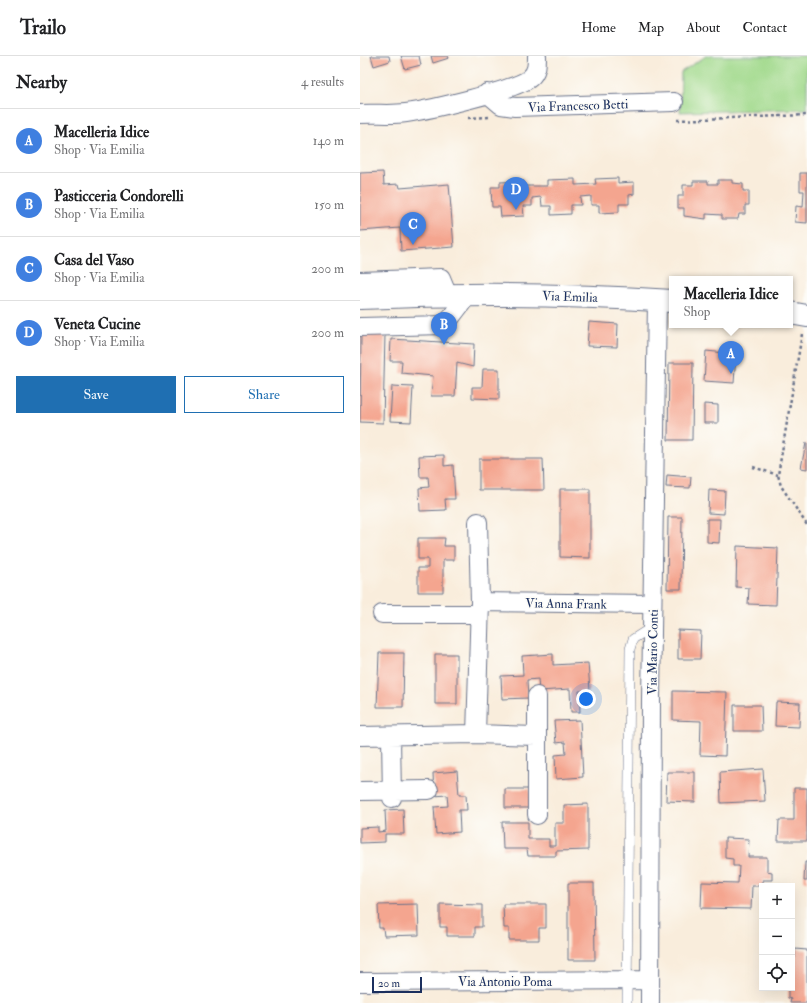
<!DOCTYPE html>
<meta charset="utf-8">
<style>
body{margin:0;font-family:"IM FELL Double Pica",serif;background:#f2f2f2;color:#202124}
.controls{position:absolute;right:12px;bottom:12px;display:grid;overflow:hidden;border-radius:0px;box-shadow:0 4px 16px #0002}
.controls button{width:36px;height:36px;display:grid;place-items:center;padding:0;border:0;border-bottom:1px solid #e0e0e0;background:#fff;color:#202124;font:20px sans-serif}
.scale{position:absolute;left:12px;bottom:10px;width:50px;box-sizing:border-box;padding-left:4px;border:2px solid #1b2f5e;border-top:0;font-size:11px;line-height:14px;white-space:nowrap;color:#1b2f5e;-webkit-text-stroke:3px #fdfcf7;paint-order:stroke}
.you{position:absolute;left:226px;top:643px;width:14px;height:14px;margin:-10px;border:3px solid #fff;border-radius:50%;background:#1a73e8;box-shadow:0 0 0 6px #1a73e833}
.badge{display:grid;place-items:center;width:26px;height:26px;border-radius:50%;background:#1f6fb2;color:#fff;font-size:13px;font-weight:700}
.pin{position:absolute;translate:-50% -33px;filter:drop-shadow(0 1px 2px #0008)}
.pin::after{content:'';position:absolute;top:21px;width:14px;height:12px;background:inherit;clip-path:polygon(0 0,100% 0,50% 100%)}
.popup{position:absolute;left:309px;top:220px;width:124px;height:52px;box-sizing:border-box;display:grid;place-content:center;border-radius:0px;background:#fff;filter:drop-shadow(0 1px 3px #0005);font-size:13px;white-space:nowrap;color:#757577}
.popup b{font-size:15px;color:#202124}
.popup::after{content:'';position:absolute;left:50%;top:100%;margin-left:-8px;border:8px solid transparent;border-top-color:#fff}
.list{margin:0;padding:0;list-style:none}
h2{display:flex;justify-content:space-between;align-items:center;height:52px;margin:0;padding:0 16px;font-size:17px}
h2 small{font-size:13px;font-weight:400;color:#757577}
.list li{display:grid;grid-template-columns:26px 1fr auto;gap:12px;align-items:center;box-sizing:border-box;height:64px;padding:0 16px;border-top:1px solid #e0e0e0}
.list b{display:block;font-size:15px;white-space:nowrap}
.list p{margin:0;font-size:13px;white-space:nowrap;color:#757577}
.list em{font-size:13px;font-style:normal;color:#757577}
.actions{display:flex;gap:8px;padding:12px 16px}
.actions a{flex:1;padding:9px 0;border:1px solid #1f6fb2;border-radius:0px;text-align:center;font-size:14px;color:#1f6fb2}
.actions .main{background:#1f6fb2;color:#fff}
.icon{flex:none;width:22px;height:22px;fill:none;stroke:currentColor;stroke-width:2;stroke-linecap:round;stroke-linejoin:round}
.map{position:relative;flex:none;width:447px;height:947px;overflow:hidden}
header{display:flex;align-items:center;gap:24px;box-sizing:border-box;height:56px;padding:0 20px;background:#fff;border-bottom:1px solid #e0e0e0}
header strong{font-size:19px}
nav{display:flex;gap:22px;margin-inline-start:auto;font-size:14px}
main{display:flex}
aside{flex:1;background:#fff}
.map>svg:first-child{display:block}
</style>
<header>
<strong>Trailo</strong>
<nav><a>Home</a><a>Map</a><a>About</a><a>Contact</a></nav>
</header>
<main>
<aside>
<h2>Nearby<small>4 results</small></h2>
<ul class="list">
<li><span class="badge" style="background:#3f7fe0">A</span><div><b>Macelleria Idice</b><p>Shop · Via Emilia</p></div><em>140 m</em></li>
<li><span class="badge" style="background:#3f7fe0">B</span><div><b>Pasticceria Condorelli</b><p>Shop · Via Emilia</p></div><em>150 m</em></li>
<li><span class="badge" style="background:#3f7fe0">C</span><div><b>Casa del Vaso</b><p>Shop · Via Emilia</p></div><em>200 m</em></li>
<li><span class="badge" style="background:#3f7fe0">D</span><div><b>Veneta Cucine</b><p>Shop · Via Emilia</p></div><em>200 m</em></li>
</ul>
<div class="actions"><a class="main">Save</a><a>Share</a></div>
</aside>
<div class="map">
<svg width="447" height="947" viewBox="0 0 447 947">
<rect width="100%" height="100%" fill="#fdfcf7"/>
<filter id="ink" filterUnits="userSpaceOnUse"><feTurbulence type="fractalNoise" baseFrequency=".025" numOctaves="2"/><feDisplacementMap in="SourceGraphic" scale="8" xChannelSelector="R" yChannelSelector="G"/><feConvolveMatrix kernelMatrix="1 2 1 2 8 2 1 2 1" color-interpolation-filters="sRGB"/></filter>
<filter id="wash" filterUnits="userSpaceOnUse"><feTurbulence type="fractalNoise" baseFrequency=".012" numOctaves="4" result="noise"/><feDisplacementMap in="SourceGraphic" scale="16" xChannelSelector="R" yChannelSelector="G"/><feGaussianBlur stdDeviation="0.9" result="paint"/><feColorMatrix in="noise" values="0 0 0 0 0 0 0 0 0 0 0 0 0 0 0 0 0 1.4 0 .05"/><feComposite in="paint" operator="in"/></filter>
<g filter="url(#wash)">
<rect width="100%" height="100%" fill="#f9eddc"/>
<path fill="#a0d98b" stroke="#5e8474" d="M346,0H447V53L320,56L321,16Z"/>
<g id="blocks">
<path fill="#f4a58f" d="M11,0H29L30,5L14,10Z
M41,0H59L61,9L45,13Z
M71,0H88L89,2L73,7Z
M23,116L24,129L39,128L40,132L89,128L94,191L41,195L40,172L0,175V117Z
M440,117H447V167L435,166L436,150L443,151L444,135H440Z
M258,122V127L274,126V138L269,139V148H259V156L239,157V149H231V140L220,141L221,149H211V158L191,159V150H182L181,141L172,142V150H163L164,160L141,161L140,151H132L131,131H140V126L164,125V130H187V124L215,123V129L236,128L235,123Z
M358,124H372V127L383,128V135H389V149H385V158H379L378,163H362V159L346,158V163L324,160V152H318V140H323V129H333V125H348V128H358Z
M229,266L258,268L257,291L227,290Z
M1,278H25L23,367L0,366Z
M31,283L114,288L113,311L97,307L95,340H71L73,320L41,317L42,305H30Z
M346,295L376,298L374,327L344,325Z
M309,307H333L332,384H308Z
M123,313H139V343L112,342V331H122Z
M32,330L53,331L51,366L30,365Z
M344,348L358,349V367H344Z
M446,387H447V413L441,412Z
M84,399V410L93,409L95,443H85L86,454L60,455L59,432L69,431L68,421H60L59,400Z
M119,403H183L184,434H119Z
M307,419L331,421L330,432L306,431Z
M200,433H230V502L200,501Z
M349,434L365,435L364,458L348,457Z
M308,461H322L321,533H307Z
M347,463H360L359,487L347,486Z
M58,482H85L84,490H94V504H83V536H58V512H68V503H58Z
M377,490L418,492L416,549L388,548L389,532L376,531Z
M318,574L341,575L340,603H318Z
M19,597H44L43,651H17Z
M75,598H97V648H75Z
M193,598V609L228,607L230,635H219L220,656H211L210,633L179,635L178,623L167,624L168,642L142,643L141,620L163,619L162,600Z
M313,635L367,636L365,700L340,699L341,665L313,664Z
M416,646L440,647L439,671L415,670Z
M374,649H401L402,675H374Z
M220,664L223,721L196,723L195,699L206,698L205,686L196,687L194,665Z
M403,713L405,745L361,747L360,716Z
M97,715L99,739H106L107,754H99L100,776L76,778L74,751L88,750L87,739L74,740L73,717Z
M307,716H335V746L306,745Z
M434,732H447V785H418L419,764H434Z
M145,733H170L171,752H145Z
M228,748V794L196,795V800H168L167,793H143L142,766H168V783H189V790H195V767H204V749Z
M43,753L44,778H25V786L0,787V772L18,771V776L26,775L25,754Z
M365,782L389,783L388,801H407V815L412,816V824H403V830H392L391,853L341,852L342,826L378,827L379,810H373V803L365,802Z
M445,806H447V825H444Z
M208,827H234L235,904H208Z
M58,848L59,879L24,880L23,872H19L18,849Z
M80,848L122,849V871H115V880H87V871H80Z
M143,848H186V872H179V884H149V872H144Z
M435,893L447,894V947H430L431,943L428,942V932H432V901L435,902Z"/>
</g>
</g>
<g filter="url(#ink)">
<use href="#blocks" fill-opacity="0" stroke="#69728a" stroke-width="1"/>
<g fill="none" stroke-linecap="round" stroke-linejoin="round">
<defs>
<path id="lane" d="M267,947L270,593L273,583L292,571"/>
<path id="street" d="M127,37L141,49L155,51L314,46
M0,58C15,57 31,59 46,57C68,54 156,34 170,22C177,16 177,9 177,0
M0,225L81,222L88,239
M0,271L85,269L108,239
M120,546L292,548
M22,558H119
M116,678L120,546L118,466
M0,680L116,678L176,680
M31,680L32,742
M0,735L69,734
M177,759V640
M0,926L289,924
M290,947L291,644L297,244"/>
<path id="primary" d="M0,242C104,237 208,238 312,245
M430,257L447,260"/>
</defs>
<use href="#lane" stroke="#69728a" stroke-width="10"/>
<use href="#street" stroke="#69728a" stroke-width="20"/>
<use href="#primary" stroke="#69728a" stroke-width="24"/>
<path stroke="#69728a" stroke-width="2.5" stroke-dasharray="3 3" stroke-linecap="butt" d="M108,62L129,61
M317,64L447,59
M442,278L418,419L421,430L447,469
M393,411L418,419"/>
<use href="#lane" stroke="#fff" stroke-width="9"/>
<use href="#street" stroke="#fff" stroke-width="18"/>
<use href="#primary" stroke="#fff" stroke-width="22"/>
</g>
</g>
<g text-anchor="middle" stroke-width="3" stroke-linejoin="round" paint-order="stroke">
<g font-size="13" fill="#1b2f5e" stroke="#fdfcf7">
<text transform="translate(218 49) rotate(-2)" y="5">Via Francesco Betti</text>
<text transform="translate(210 240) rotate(2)" y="5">Via Emilia</text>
<text transform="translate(206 547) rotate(1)" y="5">Via Anna Frank</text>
<text transform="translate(292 596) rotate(-89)" y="5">Via Mario Conti</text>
<text x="145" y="930">Via Antonio Poma</text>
</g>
</g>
</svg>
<div class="controls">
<button>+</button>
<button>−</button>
<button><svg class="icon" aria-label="locate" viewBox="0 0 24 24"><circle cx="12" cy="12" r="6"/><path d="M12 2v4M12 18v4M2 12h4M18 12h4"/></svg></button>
</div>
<div class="scale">20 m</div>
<div class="you"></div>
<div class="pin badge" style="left:371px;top:318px;background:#3f7fe0">A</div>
<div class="popup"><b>Macelleria Idice</b>Shop</div>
<div class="pin badge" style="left:84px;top:289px;background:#3f7fe0">B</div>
<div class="pin badge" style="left:53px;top:189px;background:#3f7fe0">C</div>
<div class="pin badge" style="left:156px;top:154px;background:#3f7fe0">D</div>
</div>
</main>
